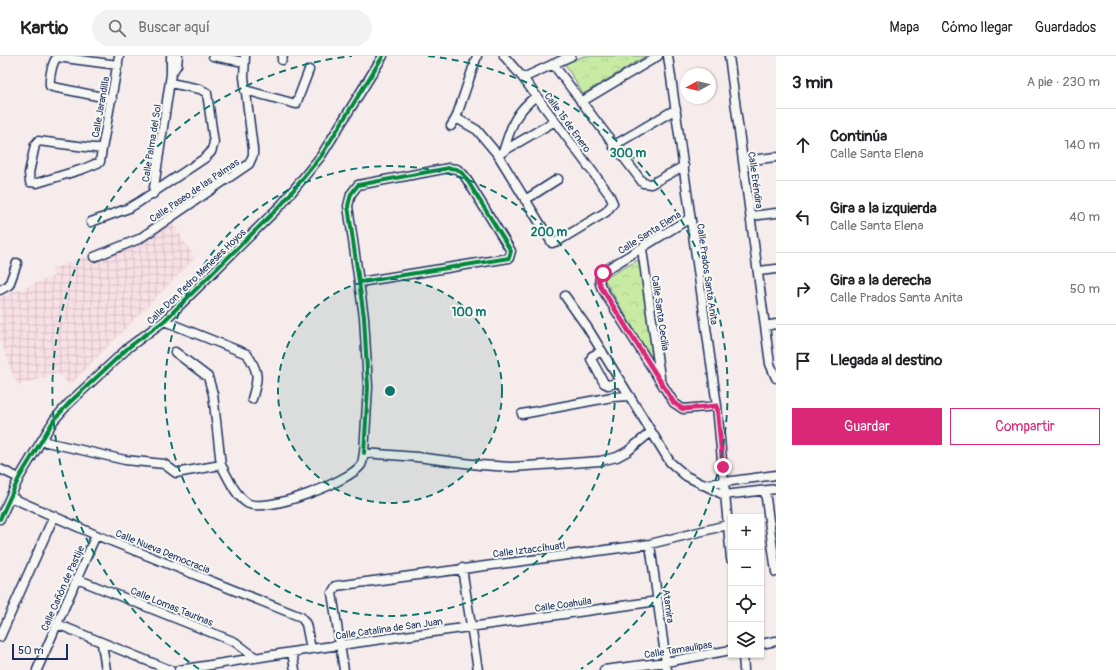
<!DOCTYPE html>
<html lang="es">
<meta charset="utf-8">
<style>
body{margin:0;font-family:Pangolin,sans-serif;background:#f2f2f2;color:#202124}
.controls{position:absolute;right:12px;bottom:12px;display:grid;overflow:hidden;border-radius:0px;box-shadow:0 1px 3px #0004}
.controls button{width:36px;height:36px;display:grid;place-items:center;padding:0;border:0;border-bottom:1px solid #e0e0e0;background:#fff;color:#202124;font:20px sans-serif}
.compass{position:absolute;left:680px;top:12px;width:36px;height:36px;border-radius:50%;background:#fff;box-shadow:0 1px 3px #0004;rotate:262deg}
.scale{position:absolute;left:12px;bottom:10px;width:56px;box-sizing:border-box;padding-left:4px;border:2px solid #1b2f5e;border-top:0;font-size:11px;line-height:14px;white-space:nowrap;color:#1b2f5e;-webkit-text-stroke:3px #f6f6f2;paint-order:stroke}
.stop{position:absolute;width:12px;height:12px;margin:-9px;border:3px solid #db2777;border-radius:50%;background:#fff}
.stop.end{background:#db2777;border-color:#fff;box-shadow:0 1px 4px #0008}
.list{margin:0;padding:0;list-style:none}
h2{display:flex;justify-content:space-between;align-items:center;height:52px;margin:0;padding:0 16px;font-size:17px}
h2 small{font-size:13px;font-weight:400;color:#757577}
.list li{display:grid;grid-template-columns:26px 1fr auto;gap:12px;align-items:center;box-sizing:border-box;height:72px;padding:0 16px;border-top:1px solid #e0e0e0}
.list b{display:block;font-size:15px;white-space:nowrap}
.list p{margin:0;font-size:13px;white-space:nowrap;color:#757577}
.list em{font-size:13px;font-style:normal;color:#757577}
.actions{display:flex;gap:8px;padding:12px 16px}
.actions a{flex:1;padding:9px 0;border:1px solid #db2777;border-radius:0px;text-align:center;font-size:14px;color:#db2777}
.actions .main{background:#db2777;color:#fff}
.icon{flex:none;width:22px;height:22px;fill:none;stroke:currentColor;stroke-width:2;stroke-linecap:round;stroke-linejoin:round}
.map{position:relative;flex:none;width:776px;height:614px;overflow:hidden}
header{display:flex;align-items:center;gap:24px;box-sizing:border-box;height:56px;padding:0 20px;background:#fff;border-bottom:1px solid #e0e0e0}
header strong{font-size:19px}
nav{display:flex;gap:22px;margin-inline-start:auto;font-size:14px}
.search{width:280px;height:36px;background:#f2f2f2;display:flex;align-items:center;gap:10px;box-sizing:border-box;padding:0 14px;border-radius:22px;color:#757577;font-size:15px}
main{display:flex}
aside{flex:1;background:#fff}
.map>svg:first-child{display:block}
</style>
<header>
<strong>Kartio</strong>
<div class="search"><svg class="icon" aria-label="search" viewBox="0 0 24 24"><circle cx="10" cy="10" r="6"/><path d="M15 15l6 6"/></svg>Buscar aquí</div>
<nav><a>Mapa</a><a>Cómo llegar</a><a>Guardados</a></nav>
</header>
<main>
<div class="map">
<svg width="776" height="614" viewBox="0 0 776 614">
<defs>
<pattern id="industrial-grid" width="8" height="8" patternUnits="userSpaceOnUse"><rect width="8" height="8" fill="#f9e0e5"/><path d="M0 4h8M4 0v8" fill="none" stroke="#d5c0c7"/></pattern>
<pattern id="park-crowns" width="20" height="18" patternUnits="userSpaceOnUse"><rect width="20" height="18" fill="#c8eba4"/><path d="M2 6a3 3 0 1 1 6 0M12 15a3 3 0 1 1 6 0" fill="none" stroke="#abca90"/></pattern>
</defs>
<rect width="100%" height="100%" fill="#f7ecec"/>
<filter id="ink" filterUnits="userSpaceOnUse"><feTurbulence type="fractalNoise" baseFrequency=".025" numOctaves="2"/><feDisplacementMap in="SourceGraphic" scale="8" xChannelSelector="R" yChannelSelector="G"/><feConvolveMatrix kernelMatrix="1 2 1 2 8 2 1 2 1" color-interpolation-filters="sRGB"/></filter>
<g filter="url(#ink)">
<path fill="url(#industrial-grid)" d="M168,160L195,202L70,329L58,317L17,330L0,283V241L54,220L52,213L138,180Z"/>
<path fill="url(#park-crowns)" stroke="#728d81" d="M584,0H646L583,38L565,8Z
M640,203L654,307L604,223Z"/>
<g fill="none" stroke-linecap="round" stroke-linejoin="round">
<defs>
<path id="minor" d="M213,0L244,6
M668,0L717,350L731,503
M729,0L770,308L776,322
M282,4L283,0
M553,8L643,127L651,128L684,110
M171,18L177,9L178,0
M523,22L571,0
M245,34L296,48L309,14
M112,43L53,31L50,30C49,22 52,7 57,1L118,9
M581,46L658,0
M456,62L477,74L498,99L552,187L558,185L606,156L613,147L609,138L523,22L504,0
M451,70L456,62L477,0
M613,90L676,53
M102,93L38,85L35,89L29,117L30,126L37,127L83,113L100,106L102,93L119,0
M502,96L555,65
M503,96C512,69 513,59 536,40
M743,105L776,101
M153,138L171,18V0
M525,144L558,123
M751,160L776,157
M690,162L609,212C601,218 597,221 601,231L674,347L683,353L717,350
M91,166L129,152L139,146L205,102L211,96L214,87L207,37L200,33L170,27
M642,193L660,321
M94,201L139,183L249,108L253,99V93L244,21L245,0
M759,215L776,213
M360,226L509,202L511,195L464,119L457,113L449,112L358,129L351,138L348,150L364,261L368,331L364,397
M0,234L9,229L17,207
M565,240L587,271L670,406L686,420L724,439L776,433
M164,265L247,298C260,317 258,323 252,343
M765,270L776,268
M602,295L592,300L591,303L604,327L608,329L621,326
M175,296L208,321L213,338L221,409
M522,358L612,341L630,340
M42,385L125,404L164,408L176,417L221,409C228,421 235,439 247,447C265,458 349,426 361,409C363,406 363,401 364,397L417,401L480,409L511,411L558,408L600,405L617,401L628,395L651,376
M0,413L19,422
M702,429L776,419
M765,435L776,516
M10,441L96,479L301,561L306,568L311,593
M0,463L19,422L54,364L69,347L129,291L164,265L282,148L321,100L383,0
M650,488L667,614
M462,512L478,614
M77,523L235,586L256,602
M57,568L170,614
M0,581L54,460
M102,588L106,614
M761,588L776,585
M292,596L295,614
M743,599L744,614
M37,614L96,479
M179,614L311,593L658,545
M344,614L332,537L336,530L650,488L727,469
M604,614L666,606L731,594"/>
</defs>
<use href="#minor" stroke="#1b2f5e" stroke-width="11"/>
<use href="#minor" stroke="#f6f6f2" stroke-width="8"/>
<defs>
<path id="cycleway" d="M360,226L509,202L511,195L464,119L457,113L449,112L358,129L351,138L348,150L364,261L368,331L364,397
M0,463L19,422L54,364L69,347L129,291L164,265L282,148L321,100L383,0"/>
</defs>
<use href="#cycleway" stroke="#f6f6f2" stroke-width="6"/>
<use href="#cycleway" stroke="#00873e" stroke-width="4"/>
</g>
</g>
<g fill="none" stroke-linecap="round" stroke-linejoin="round" filter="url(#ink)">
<path stroke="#db2777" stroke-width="5" d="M603,217L598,224L601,231L674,347L683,353L717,350L723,411"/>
</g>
<circle cx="390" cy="335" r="112" fill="#0f766e" fill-opacity=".12"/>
<g fill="none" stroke="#0f766e" stroke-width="2" stroke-dasharray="7 5">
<circle cx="390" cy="335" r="112"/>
<circle cx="390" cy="335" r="225"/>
<path d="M199 613A337 337 0 0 1 352 0M428 0A337 337 0 0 1 581 613"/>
</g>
<g text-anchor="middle" stroke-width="4" stroke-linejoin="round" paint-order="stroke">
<g font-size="10" fill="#1b2f5e" stroke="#f6f6f2">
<text transform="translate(100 51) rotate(-80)" y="4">Calle Jarandilla</text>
<text transform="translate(568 66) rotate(54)" y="4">Calle 15 de Enero</text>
<text transform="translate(151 87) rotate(-81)" y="4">Calle Palma del Sol</text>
<text transform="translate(756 124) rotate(82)" y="4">Calle Eréndira</text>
<text transform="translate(194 134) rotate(-34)" y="4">Calle Paseo de las Palmas</text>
<text transform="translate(649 176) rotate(-32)" y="4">Calle Santa Elena</text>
<text transform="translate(708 218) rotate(82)" y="4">Calle Prados Santa Anita</text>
<text transform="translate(196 220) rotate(-44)" y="4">Calle Don Pedro Meneses Hoyos</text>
<text transform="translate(661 257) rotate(82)" y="4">Calle Santa Cecilia</text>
<text transform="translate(529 493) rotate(-7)" y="4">Calle Iztaccíhuatl</text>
<text transform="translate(163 495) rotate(22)" y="4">Calle Nueva Democracia</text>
<text transform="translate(62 532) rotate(-66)" y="4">Calle Cañón de Pastije</text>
<text transform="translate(563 548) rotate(-8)" y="4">Calle Coahuila</text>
<text transform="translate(172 550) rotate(22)" y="4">Calle Lomas Taurinas</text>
<text transform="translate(669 550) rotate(82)" y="4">Atamira</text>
<text transform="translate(389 572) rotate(-8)" y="4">Calle Catalina de San Juan</text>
<text transform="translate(678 593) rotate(-9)" y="4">Calle Tamaulipas</text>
</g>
</g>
<circle cx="390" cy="335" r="6" fill="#0f766e" stroke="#f6f6f2" stroke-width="2"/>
<g font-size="12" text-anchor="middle" font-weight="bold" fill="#0f766e" stroke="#f6f6f2" stroke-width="4" stroke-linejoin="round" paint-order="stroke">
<text x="628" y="101">300 m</text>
<text x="549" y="180">200 m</text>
<text x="469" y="260">100 m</text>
</g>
</svg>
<div class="controls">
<button>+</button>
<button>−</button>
<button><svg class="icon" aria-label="locate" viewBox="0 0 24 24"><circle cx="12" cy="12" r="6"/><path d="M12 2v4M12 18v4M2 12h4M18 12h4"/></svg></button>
<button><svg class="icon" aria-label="layers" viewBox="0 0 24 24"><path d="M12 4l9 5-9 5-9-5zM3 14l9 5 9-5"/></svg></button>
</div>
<svg class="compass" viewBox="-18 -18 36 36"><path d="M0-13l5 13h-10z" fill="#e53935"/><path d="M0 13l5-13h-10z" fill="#757577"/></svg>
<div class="scale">50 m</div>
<div class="stop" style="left:603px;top:217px"></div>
<div class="stop end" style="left:723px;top:411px"></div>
</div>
<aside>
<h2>3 min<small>A pie · 230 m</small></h2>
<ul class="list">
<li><svg class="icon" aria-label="ahead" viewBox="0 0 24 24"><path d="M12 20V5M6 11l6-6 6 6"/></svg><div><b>Continúa</b><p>Calle Santa Elena</p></div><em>140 m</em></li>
<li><svg class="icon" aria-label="left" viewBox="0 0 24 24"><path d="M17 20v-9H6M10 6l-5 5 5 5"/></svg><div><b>Gira a la izquierda</b><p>Calle Santa Elena</p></div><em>40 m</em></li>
<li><svg class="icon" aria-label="right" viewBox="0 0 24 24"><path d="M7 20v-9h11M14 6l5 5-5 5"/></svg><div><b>Gira a la derecha</b><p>Calle Prados Santa Anita</p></div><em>50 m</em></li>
<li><svg class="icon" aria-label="arrive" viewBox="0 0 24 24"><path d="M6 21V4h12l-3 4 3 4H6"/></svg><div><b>Llegada al destino</b></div></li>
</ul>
<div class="actions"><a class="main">Guardar</a><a>Compartir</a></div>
</aside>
</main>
